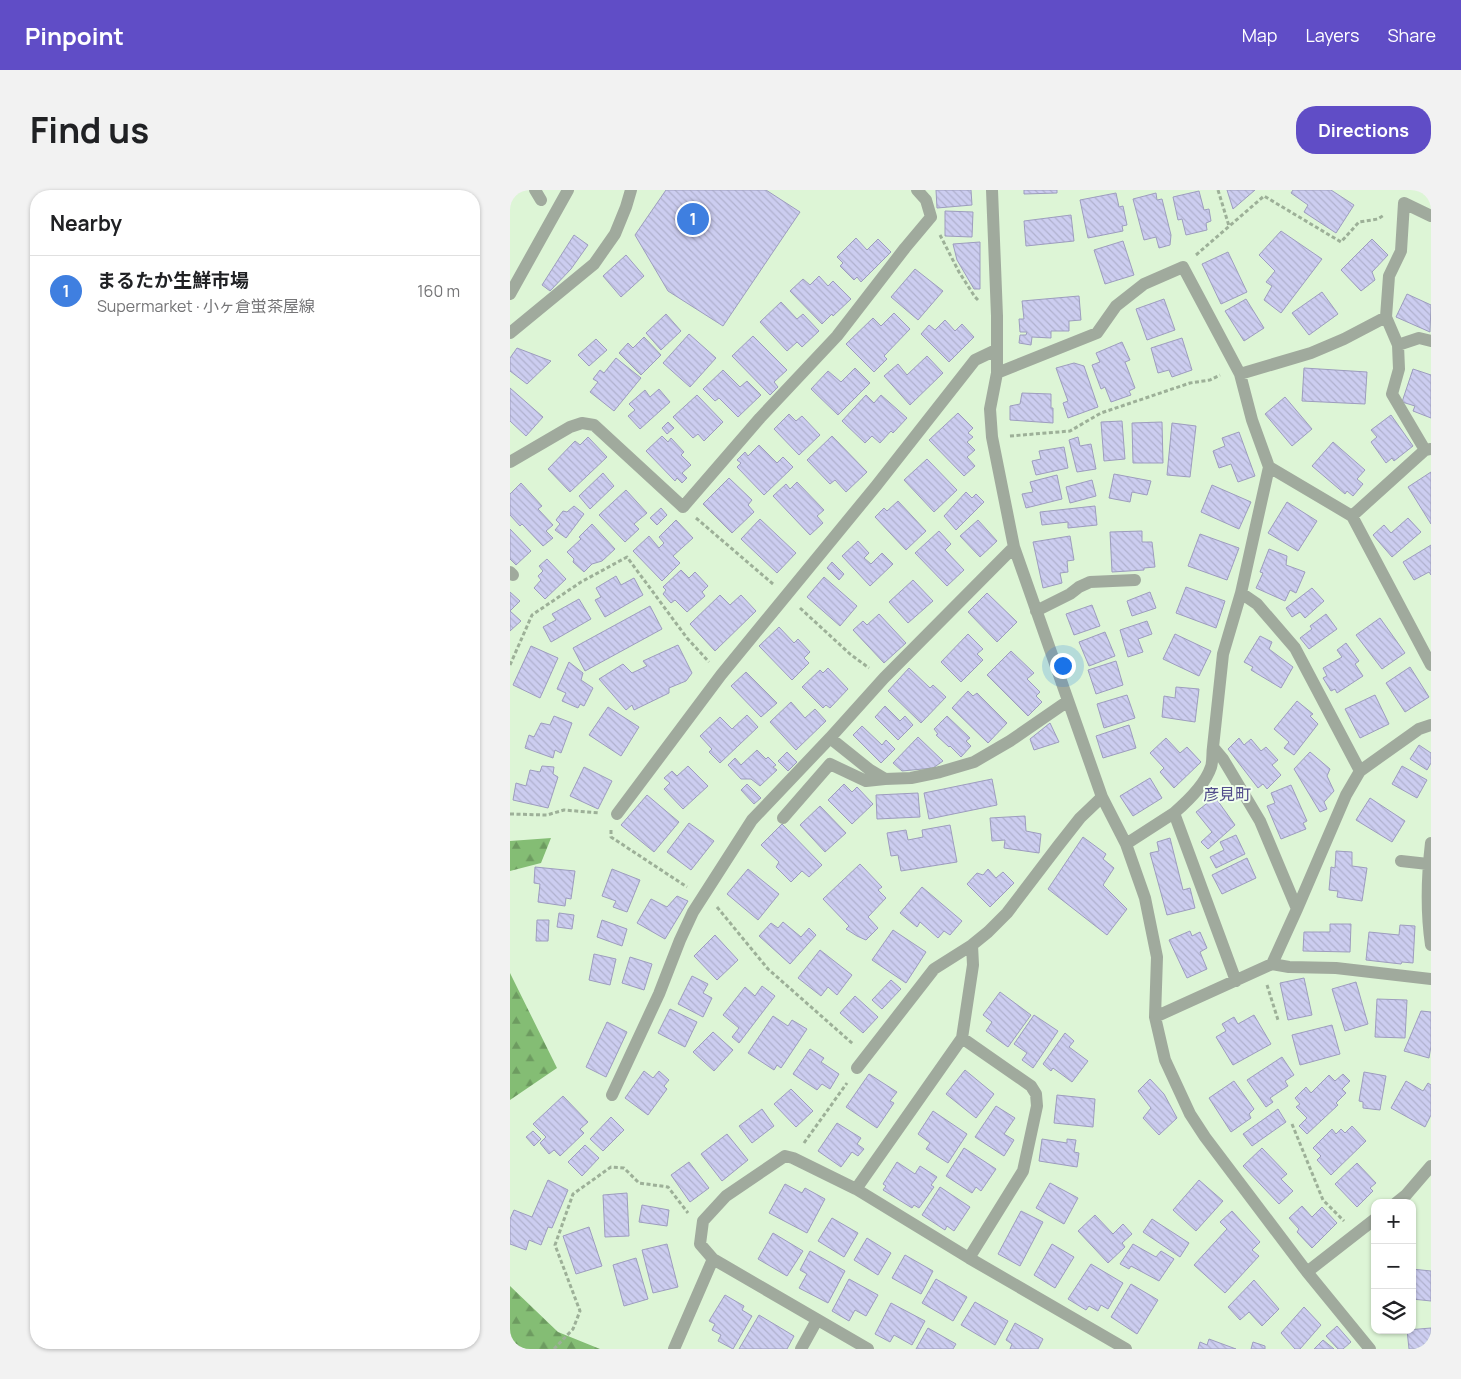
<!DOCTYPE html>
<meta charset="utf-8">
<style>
body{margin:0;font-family:Manrope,"Noto Sans JP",sans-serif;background:#f2f2f2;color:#202124}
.controls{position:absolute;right:15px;bottom:15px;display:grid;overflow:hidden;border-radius:10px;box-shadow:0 1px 4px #0004}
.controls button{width:45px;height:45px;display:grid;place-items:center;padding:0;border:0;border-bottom:1px solid #e0e0e0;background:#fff;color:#202124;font:25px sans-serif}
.you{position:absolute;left:552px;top:475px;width:18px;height:18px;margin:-12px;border:4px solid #fff;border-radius:50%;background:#1a73e8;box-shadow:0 0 0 8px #1a73e833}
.badge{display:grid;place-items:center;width:32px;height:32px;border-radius:50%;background:#604dc6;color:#fff;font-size:16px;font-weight:700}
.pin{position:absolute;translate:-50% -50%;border:2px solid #fff;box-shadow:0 1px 5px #0006}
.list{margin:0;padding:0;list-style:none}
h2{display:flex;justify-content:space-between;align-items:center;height:65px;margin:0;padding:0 20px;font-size:21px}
h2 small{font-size:16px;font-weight:400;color:#757577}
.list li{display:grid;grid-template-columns:32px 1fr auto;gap:15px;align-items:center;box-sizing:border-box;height:70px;padding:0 20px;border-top:1px solid #e0e0e0}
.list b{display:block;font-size:19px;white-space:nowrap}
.list p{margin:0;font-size:16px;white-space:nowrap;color:#757577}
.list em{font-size:16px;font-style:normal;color:#757577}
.icon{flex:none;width:28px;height:28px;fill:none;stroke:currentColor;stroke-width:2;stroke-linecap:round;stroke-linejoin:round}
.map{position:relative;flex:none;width:921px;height:1159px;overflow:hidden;border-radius:20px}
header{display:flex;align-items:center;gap:30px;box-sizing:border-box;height:70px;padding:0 25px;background:#604dc6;color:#fff}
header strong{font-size:24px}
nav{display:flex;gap:28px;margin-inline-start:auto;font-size:18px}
.intro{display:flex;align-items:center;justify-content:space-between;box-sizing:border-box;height:120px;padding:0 30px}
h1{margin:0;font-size:35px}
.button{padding:12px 22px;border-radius:20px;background:#604dc6;color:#fff;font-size:18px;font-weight:700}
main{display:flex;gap:30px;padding:0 30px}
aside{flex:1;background:#fff;border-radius:20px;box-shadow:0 1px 4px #0004}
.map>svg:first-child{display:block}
</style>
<header>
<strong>Pinpoint</strong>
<nav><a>Map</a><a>Layers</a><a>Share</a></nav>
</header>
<div class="intro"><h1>Find us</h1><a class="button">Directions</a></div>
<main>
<aside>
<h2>Nearby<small></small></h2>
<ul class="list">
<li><span class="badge" style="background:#3f7fe0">1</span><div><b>まるたか生鮮市場</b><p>Supermarket · 小ヶ倉蛍茶屋線</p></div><em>160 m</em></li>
</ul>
</aside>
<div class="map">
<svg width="921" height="1159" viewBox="0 0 921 1159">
<defs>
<pattern id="forest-firs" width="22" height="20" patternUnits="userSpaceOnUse" patternTransform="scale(1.25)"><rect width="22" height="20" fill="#84bd74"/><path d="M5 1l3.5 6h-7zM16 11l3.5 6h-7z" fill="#6d9b60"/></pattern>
<pattern id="building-back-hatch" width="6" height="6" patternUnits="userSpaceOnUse" patternTransform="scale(1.25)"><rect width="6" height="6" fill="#cccdf0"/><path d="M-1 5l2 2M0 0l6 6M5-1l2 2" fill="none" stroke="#b0b1ce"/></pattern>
</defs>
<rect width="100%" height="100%" fill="#ddf5d6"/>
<path fill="url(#forest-firs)" d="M41,648L31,673L0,681V651Z
M0,783L47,878L0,910Z
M0,1096L48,1142L90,1159H0Z"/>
<path fill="url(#building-back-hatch)" stroke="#9d9dbe" d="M156,0H256L290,22L213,136L158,101L125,45Z
M426,0H461L462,15L427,18Z
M514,0H547V3L514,4Z
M717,0H745L723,19Z
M783,0H821L844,15L826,43L794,22L798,15L781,3Z
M689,1L694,20L699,19L701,31L696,33L697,40L676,45L672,29L668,30L663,7Z
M606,3L609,17L613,16L617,35L612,36L613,41L578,48L570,10Z
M646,3L647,10L652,9L661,45L660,55L649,58L646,47L634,50L623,9Z
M435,21L463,22L462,47L435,46Z
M561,25L564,51L516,56L514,31Z
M771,41L812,69L771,123L754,110L762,96L756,92L765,81L749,65Z
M64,45L78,55L61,79L40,101L32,95Z
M346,48L357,60L368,49L381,62L351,92L347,87L344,90L330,76L333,73L327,67Z
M862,49L878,65L862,82L865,90L851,101L831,80Z
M613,51L624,85L595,94L584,60Z
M470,52V99H464L447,70L443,54Z
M718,62L737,102L711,114L692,74Z
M116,65L134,86L111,107L93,86Z
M405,79L433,101L408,130L381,107Z
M309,86L318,96L323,91L341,109L323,126L322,124L312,134L280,101L293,89L300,95Z
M812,102L828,124L799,145L782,123Z
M897,104L921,115L920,142L886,127Z
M569,106L571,130L559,131V141H541V148L522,147L521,155L509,153L510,145H516L517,142H510L509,129H514L512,111Z
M654,109L665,140L637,150L626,119Z
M736,109L754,138L734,151L715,121Z
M271,112L287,129L293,124L309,141L292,157L287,152L277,161L250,132Z
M384,123L400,139L374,166L377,169L364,182L336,154L363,128L371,136Z
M156,124L171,141L151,160L136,143Z
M435,130L445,141L452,134L464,147L439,172L411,144L419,135L425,140Z
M179,144L206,168L180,197L153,173Z
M243,146L277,180L264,192L268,197L260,205L222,166Z
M134,147L151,165L131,185L109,163L118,153L123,158Z
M672,148L682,180L662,187L659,180L648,183L641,158Z
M86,149L97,160L79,176L68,165Z
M612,152L620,170L615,172L625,198L619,201L621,205L601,212L595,197L591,199L582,175L590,172L586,163Z
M7,158L41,171L17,194L0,181V168Z
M417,166L433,183L400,215L374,186L388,174L397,185Z
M106,168L131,188L104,221L80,202L88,192L83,189L90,180L94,183Z
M564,173L574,176L588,217L558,228L553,213L558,211L546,178Z
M345,178L360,193L328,225L301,199L318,181L331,192Z
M794,178L857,182L855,214L792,211Z
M903,179L921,185V228L903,221L905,216L892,212Z
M213,180L230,197L237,191L251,205L228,227L209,208L205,211L193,199Z
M0,198L33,227L16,246L0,231Z
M149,199L160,212L130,239L118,226L125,220L119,214L135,200L140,207Z
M512,203L541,204V218H543V233L500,230V216L510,214Z
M187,205L213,232L194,251L188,244L183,248L163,227Z
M356,205L364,213L371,205L397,228L383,243L381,241L370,253L362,246L355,253L332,231Z
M775,207L802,239L782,256L755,224Z
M448,223L463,238L458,243L463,247L457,252L465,260L457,267L465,276L454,286L419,250Z
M279,224L286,231L292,226L310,245L289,265L264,239Z
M881,225L903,256L884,271L882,268L876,273L861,252L867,247L861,240Z
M612,231L615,269L594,271L591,232Z
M158,232L164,238L157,244L152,238Z
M652,232L653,273H623L622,233Z
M662,233L686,236L680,287L657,285Z
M729,242L745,286L728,292L721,274L709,278L703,261L715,256L712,248Z
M152,246L158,252L161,248L174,262L171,265L181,275L172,283L177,288L172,293L167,288L165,291L136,261Z
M322,246L357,282L336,302L325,290L320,294L297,270Z
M78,247L97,267L60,302L38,279L65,251L70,255Z
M568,247L570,256L581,254L586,279L567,282L559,250Z
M823,252L855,280L847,289L853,294L843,306L837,301L835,304L802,276Z
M249,255L267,273L273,267L283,277L254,305L227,277L231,273L227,270L235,262L238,266Z
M554,257L558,278L526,285L522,271L531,269L529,261Z
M417,269L447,300L424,322L394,290Z
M921,282V334L898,297Z
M93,283L104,296L80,319L69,306Z
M604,284L641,291L637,305L622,302L620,312L599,308Z
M547,285L552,309L516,318L512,304L523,302L520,292Z
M219,288L242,310L238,315L244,322L222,343L193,314Z
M582,290L586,306L560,313L556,297Z
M287,292L314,320L307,326L313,333L300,345L263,306L276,294L280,299Z
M11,293L32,316L28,319L43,335L36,341L43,348L33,356L12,334L10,336L0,325V304Z
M702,295L741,312L729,339L691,322Z
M116,300L137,323L124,334L129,339L115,352L89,325Z
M456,302L462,308L466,304L474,312L446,340L434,326Z
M388,311L416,341L396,360L365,327L374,318L377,321Z
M777,312L807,331L788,361L758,343Z
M64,316L74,324L56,348L45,340L50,334L46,330L53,321L57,322Z
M585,316L587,335L558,338V332L532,335L530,322Z
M151,318L157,325L147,335L140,328Z
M898,328L911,342L882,367L863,345L874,335L881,343Z
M250,329L286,363L267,383L231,349Z
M166,330L183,348L163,366L170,373L152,391L123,361L139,346L149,358L154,353L149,347Z
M468,330L487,351L470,367L450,346Z
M82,334L105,359L92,371L82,374L74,382L63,372L64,369L57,362L71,349L69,347Z
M0,339L21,361L6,375L0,369Z
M429,341L441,354L435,360L454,380L437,396L405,363Z
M632,341V352H642L645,377L634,378V380L602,382L600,342Z
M690,344L729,358L717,390L678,376Z
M560,346L564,370L557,371L558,382L550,383L552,393L533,398L523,352Z
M348,351L359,363L354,368L361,374L372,363L383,374L360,396L332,366Z
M921,355V385L919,382L904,390L893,372Z
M759,359L777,366L776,375L795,382L786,403L780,400L775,411L746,398L753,383L750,382Z
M37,369L56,389L35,409L24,398L31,390L28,386L33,381L29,376Z
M322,372L334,384L329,390L317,378Z
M171,380L179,388L185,382L198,396L192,402L195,406L177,422L165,410L161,413L153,404L156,400L153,397Z
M106,386L111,395L124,388L133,405L95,427L85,410L91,407L86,398Z
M314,387L347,416L330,436L297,407Z
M403,390L423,411L398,433L379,412Z
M676,397L715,411L706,438L666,423Z
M802,398L814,411L795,428L790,422L782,427L776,418Z
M0,402L10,411L0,421L11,431L0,441Z
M640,402L646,418L622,426L617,411Z
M477,403L507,432L487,452L458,422Z
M210,405L220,415L231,405L246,421L205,461L180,434Z
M69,409L81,429L41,452L33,437L46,430L42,424Z
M582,415L590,436L564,445L556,424Z
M140,416L152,439L75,481L63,458Z
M369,424L396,453L374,473L343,440L353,431L357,435Z
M816,424L827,439L799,459L790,448L802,439L800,436Z
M870,428L895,463L872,479L846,445Z
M637,431L642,444L628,449L633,462L618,467L610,440Z
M269,437L284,453L288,449L300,462L294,468L299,473L282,490L249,456Z
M595,442L605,466L579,476L569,452Z
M458,444L473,459L467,464L473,470L451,492L431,472Z
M665,444L701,461L689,486L653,469Z
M750,446L762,452L759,459L783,477L771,498L741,480L743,477L734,472Z
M836,453L849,471L845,474L853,486L827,503L825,499L821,501L813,488L817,486L813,478L832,467L827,460Z
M168,455L182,483L176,491L159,498V503L124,520L122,515L116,520L89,489L113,474L122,483L137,476L133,471Z
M21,456L48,468L30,508L3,495Z
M501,461L524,483L517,489L530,502L526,506L532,512L518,526L477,485Z
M606,471L613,495L586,504L578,480Z
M59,472L73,483L71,490L83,498L74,516L70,514L68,518L52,511L56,503L47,499Z
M900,477L919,507L895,522L876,493Z
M318,478L338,499L320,518L316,515L313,518L292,497L310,480L313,483Z
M399,478L420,498L423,495L436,507L411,533L378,501Z
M236,482L267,513L251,527L221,496Z
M666,497L689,499L685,532L652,527L654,506L665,508Z
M458,501L463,506L467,503L497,533L478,553L442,518Z
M617,505L625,528L594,538L587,514Z
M865,505L879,534L850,548L835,519Z
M787,511L803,524L800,526L808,534L784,565L774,558L779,552L764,539Z
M281,512L295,528L305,519L316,531L286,560L260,532Z
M375,516L390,531L395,526L403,535L388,550L365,527Z
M98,517L129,537L111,566L79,545Z
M237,525L248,537L210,573L199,562L202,559L190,546L210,527L222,539Z
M44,526L62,533L51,563L45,560L43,568L15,558L19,545L24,547L31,533L40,535Z
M437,526L460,548L456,551L461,556L451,567L440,556L439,557L426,545L428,544L424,539Z
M540,533L549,552L524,560L520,549Z
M619,535L626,558L593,568L586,546Z
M352,536L372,555L376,550L385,559L371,573L343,545Z
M408,547L433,571L423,578L392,581L383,573Z
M656,548L670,563L677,557L691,572L664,598L650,582L654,578L640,563Z
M729,548L734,555L741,549L751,561L756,557L768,570L762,575L771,585L757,599L753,594L748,598L718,559Z
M909,555L921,563V573L917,580L900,569Z
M247,560L256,569L258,567L266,575L263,577L267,580L250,596L241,589H231L218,575L225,568L231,575Z
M277,562L287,572L278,581L268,571Z
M800,562L820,579L817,586L824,601L814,612L817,619L810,622L784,579Z
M32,576L44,577L43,584L48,587L38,618L3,610L6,593L16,596L20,580L30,582Z
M178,576L198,596L173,619L154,599L160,593L154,588L162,581L167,586Z
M892,576L917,590L907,608L882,594Z
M74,577L102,591L88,619L60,606Z
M640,588L652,608L623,626L610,606Z
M482,589L487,615L419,629L414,603Z
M237,594L251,608L244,614L231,600Z
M334,594L342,602L347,597L363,614L342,634L318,610Z
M781,595L797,631L793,633L796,639L771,649L757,616L765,613L761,603Z
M408,603L410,627L367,629L366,605Z
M137,605L169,632L144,662L111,635Z
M705,607L725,635L698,659L691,652L702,642L686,622Z
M860,608L895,631L882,652L846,630Z
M310,616L336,643L315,662L290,635Z
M515,626L516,641L531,644L529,663L494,658L495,650L482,651L480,628Z
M179,633L204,651L181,680L157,662Z
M272,634L312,675L299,687L292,681L281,692L266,677L269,672L251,655Z
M440,635L447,672L391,681L388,665L381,666L377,643L396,640L398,650L413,647L412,640Z
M726,645L735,664L706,678L700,667L714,660L710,652Z
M573,647L596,664L593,669L604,678L593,695L617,719L597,745L538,699Z
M660,648L673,700L680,698L685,718L657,725L640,663L649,661L647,652Z
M826,661L842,662V676L857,678L852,711L827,707L828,701L819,700L821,677L825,678Z
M737,668L746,688L712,704L702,685Z
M350,674L372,697L368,700L376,708L358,727L368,738L356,750L347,746L336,739L339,736L313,709Z
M25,677L65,681L61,709L56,708L55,716L28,712L30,694L24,693Z
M102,679L130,690L117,722L103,717L106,711L92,706Z
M238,679L269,704L248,730L217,704Z
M478,679L486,688L493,682L504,693L480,717L457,694L467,683L473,685Z
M412,697L452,731L440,745L434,741L428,748L410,732L407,737L390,723Z
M167,706L178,711L155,749L127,733L141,709L157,717Z
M49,723L64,725L62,739L47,737Z
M27,730H39L38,751H26Z
M92,730L117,739L112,756L87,747Z
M273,732L291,747L299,738L306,745L280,774L249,746L261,733L268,738Z
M820,734H841L840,762L793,761L794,742H820Z
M890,735L905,736L903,773L892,772L891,774L856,770L859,742L889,745Z
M383,740L416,762L396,793L362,770Z
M680,741L682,746L690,742L697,758L690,762L697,779L677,788L659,750Z
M205,745L228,770L207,790L184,766Z
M310,760L342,785L327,805L318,797L311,806L288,788Z
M84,764L106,769L100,795L79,790Z
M120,767L142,774L134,800L112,793Z
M182,786L198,794L193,803L202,808L193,827L168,814Z
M794,788L802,825L778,830L770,793Z
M381,790L391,799L372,819L362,810Z
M846,792L858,834L835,841L822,799Z
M252,796L265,806L229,853L222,847L229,838L213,825L235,797L245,806Z
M490,802L521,825L498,857L476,841L482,832L473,825Z
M345,806L368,827L353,843L330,823Z
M867,809L897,810L895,848L865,847Z
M160,819L187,832L175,857L148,843Z
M911,821L921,822V856L919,868L894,861Z
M524,825L548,841L523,878L512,870L517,863L504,854Z
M744,825L761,854L723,875L706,847L716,841L712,834L724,827L728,834Z
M263,826L278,836L282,830L297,839L271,878L267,875L264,880L238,863Z
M97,832L117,842L96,887L76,877Z
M822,835L830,864L790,875L782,845Z
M203,842L223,860L204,881L183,862Z
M555,843L564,851L559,857L578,871L562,892L543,878L541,881L533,874Z
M300,859L314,868L311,872L329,884L320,899L312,894L307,900L283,884Z
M772,867L784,885L775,891L778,896L760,908L763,912L756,917L737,890Z
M455,880L484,904L466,928L436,904Z
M134,881L143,888L149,881L159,890L154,896L157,899L138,925L115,908Z
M854,882L876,886L870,920L853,918V912L849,911Z
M359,884L387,902L380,911L384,913L367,938L336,917Z
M833,884L840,891L832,899L836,903L826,913L828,915L797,944L789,936L797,928L786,917L790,914L785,908L796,897L801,903L819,885L825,891Z
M640,889L654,904L667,928L649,945L633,928L641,918L628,901Z
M724,891L744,919L739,924L741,928L721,942L699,908Z
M896,891L913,901L918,893L921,895V925L915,937L881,918Z
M281,899L303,921L286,937L264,914Z
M547,905L585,909L583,937L544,933Z
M53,906L78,932L70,939L74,943L50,966L44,960L39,964L30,953L36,947L23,934Z
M486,916L505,928L494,944L504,950L494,966L465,947Z
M252,919L264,936L242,953L229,936Z
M768,919L776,932L742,956L733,944Z
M423,921L457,944L438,973L416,959L420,953L408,944Z
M101,927L114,940L93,961L80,949Z
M327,933L351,948L347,954L354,959L348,966L342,962L331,977L308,961Z
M842,936L856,951L821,985L807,970L811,966L803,958L822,939L826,944L831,939L835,943Z
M23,941L31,949L24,956L16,947Z
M217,944L238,970L212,991L191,964Z
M532,949L557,953V949L566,950L564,962L569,963L567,977L529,971Z
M75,955L89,968L72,986L58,972Z
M454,958L486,979L471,1001L466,997L462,1003L436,986Z
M752,958L777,984L771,989L783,1001L769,1014L733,976Z
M179,972L199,998L180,1012L161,985Z
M387,972L405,984L410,976L427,987L421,995L424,997L409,1018L404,1015L402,1018L373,1000L376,996L373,994Z
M847,973L866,993L860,998L863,1001L847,1017L825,994Z
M38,990L58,1000L42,1038L38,1037L31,1055L19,1050L16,1060L0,1054V1029L4,1020L22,1027Z
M689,990L713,1011L686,1041L663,1020Z
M540,993L568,1008L554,1034L526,1018Z
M275,994L292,1003L295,998L315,1009L297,1043L259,1023Z
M430,997L460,1017L444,1041L437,1036L435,1040L412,1025Z
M117,1003L119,1046L95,1047L93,1005Z
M132,1015L159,1020L157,1036L129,1032Z
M792,1016L802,1027L812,1017L827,1033L802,1058L787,1042L789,1039L779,1028Z
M511,1021L533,1032L510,1076L488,1064Z
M722,1021L750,1052L742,1060L749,1066L715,1103L684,1075L717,1039L710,1032Z
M585,1025L603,1044L613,1034L622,1044L612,1053L615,1057L598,1073L568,1041Z
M322,1028L348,1043L334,1067L308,1051Z
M642,1029L679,1053L670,1067L633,1042Z
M79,1037L92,1076L66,1084L53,1046Z
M263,1043L293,1061L277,1086L248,1069Z
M357,1048L381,1063L368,1085L344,1070Z
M157,1054L168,1097L143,1103L132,1060Z
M542,1054L564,1067L545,1098L524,1085Z
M623,1054L646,1067L651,1061L664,1069L649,1091L621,1076L619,1079L610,1074Z
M300,1061L335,1081L318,1113L289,1098L297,1084L290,1080Z
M395,1065L423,1081L411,1104L382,1088Z
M126,1068L138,1109L114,1116L103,1075Z
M581,1074L613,1093L598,1119L591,1115L588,1121L579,1116L576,1120L558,1109Z
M902,1079L921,1081V1111L902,1109Z
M339,1089L368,1105L356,1126L345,1120L339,1131L322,1121Z
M426,1089L457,1107L443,1131L412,1113Z
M744,1090L769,1119L752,1136L739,1122L730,1130L718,1117Z
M621,1094L648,1110L627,1144L601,1127Z
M215,1105L234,1116L232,1120L242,1126L223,1159L208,1151L211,1145L202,1140L205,1134L199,1131Z
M465,1112L498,1131L485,1155L451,1135Z
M381,1113L415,1131L402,1155L384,1145L380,1152L365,1144Z
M794,1117L811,1135L790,1159H785L771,1143Z
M249,1125L284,1146L277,1159H229Z
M505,1133L533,1149L528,1159H500L502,1154L496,1150Z
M827,1136L841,1152L833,1159H828L816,1146Z
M418,1138L446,1154L443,1159H406Z
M921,1138V1159H899L897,1140Z
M699,1149L726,1159H688L690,1152L697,1155Z
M813,1150L824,1159H804Z
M743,1152L755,1156V1159H741Z"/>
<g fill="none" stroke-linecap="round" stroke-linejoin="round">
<path stroke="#9db098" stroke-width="3" stroke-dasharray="4 2.5" stroke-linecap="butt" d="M708,0L719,36
M430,45L449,82L465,107L468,110
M686,65L754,6L831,52L849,32L868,29L874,25
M500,246L560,241L591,223L680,193L700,190L710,185
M186,328L263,394
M290,418L340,464L359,478
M0,475L22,425L71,392L117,367L177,448L199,472
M0,624L37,625L54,620L90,623
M101,640V647L177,697
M207,717L258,779L343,854
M757,795L768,830
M782,934L813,1010L834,1031
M294,953L337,893
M44,1159L63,1139L70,1121L45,1055L63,1004L101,977L114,978L129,993L158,997L178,1023"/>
<path stroke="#a0aa9d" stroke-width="12" d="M25,0L31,10
M482,0L487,126V183L480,219L482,247L504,357L592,607L616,654L635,708L647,767L645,827L655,870L680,924L695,947L797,1082L860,1159
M876,127L879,86L891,61L894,13L921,26
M0,143L84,74L105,44L116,17L121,0
M888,155L889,179L882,204L915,260
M487,183L587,143L606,116L634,94L673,77L730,184L742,230L759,277L731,403L713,464L703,557L713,569L750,631L787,719
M730,184L801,163L834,149L876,127L888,155L909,148L921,151
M0,272L60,237L72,233L84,235L173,317L250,228L327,146L395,58L421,27L416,10L407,0
M759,277L842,326L921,475
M842,326L915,260L921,259
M0,382L3,385
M731,403L747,414L785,458L850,581
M526,421L560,404L569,397L580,392L625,390
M320,548L360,580L375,589L401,588L430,582L464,572L500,551L558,511
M703,557C702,563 703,571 701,577C695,595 678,611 664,623L726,791
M107,624L211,485L366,296L465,170L486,160
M273,628L320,574L356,591L375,589
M921,653C917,687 916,721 921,755
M616,654L664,623
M891,671L918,674
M762,774L779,777L826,778L921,789
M645,827L762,774L787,719L836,605L850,581L909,539L921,535
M452,848L521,896L526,904L527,916L513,981L459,1068
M347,878L424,779L462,755L478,742L497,723L548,656L570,628L592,607
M102,905L149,804L170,750L183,722L242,630L320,548L374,488L504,357
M346,999L452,848L463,775L462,755
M886,1013L896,1005L921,976
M797,1082L865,1029
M164,1159L203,1069
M291,1159L307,1130
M358,1159L203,1069L190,1054L193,1031L216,1006L275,966L283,968L346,999L459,1068L616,1159"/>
<path stroke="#a0aa9d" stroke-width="12" d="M0,104L58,0"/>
</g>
<g text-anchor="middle" stroke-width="4" stroke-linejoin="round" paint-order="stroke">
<g font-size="16" fill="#514d8b" stroke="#f0ffec">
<text x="717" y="610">彦見町</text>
</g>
</g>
</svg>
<div class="controls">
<button>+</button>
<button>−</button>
<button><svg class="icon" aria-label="layers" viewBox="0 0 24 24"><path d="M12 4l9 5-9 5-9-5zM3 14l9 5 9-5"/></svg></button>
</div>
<div class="you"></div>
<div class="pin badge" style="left:183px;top:29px;background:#3f7fe0">1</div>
</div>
</main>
